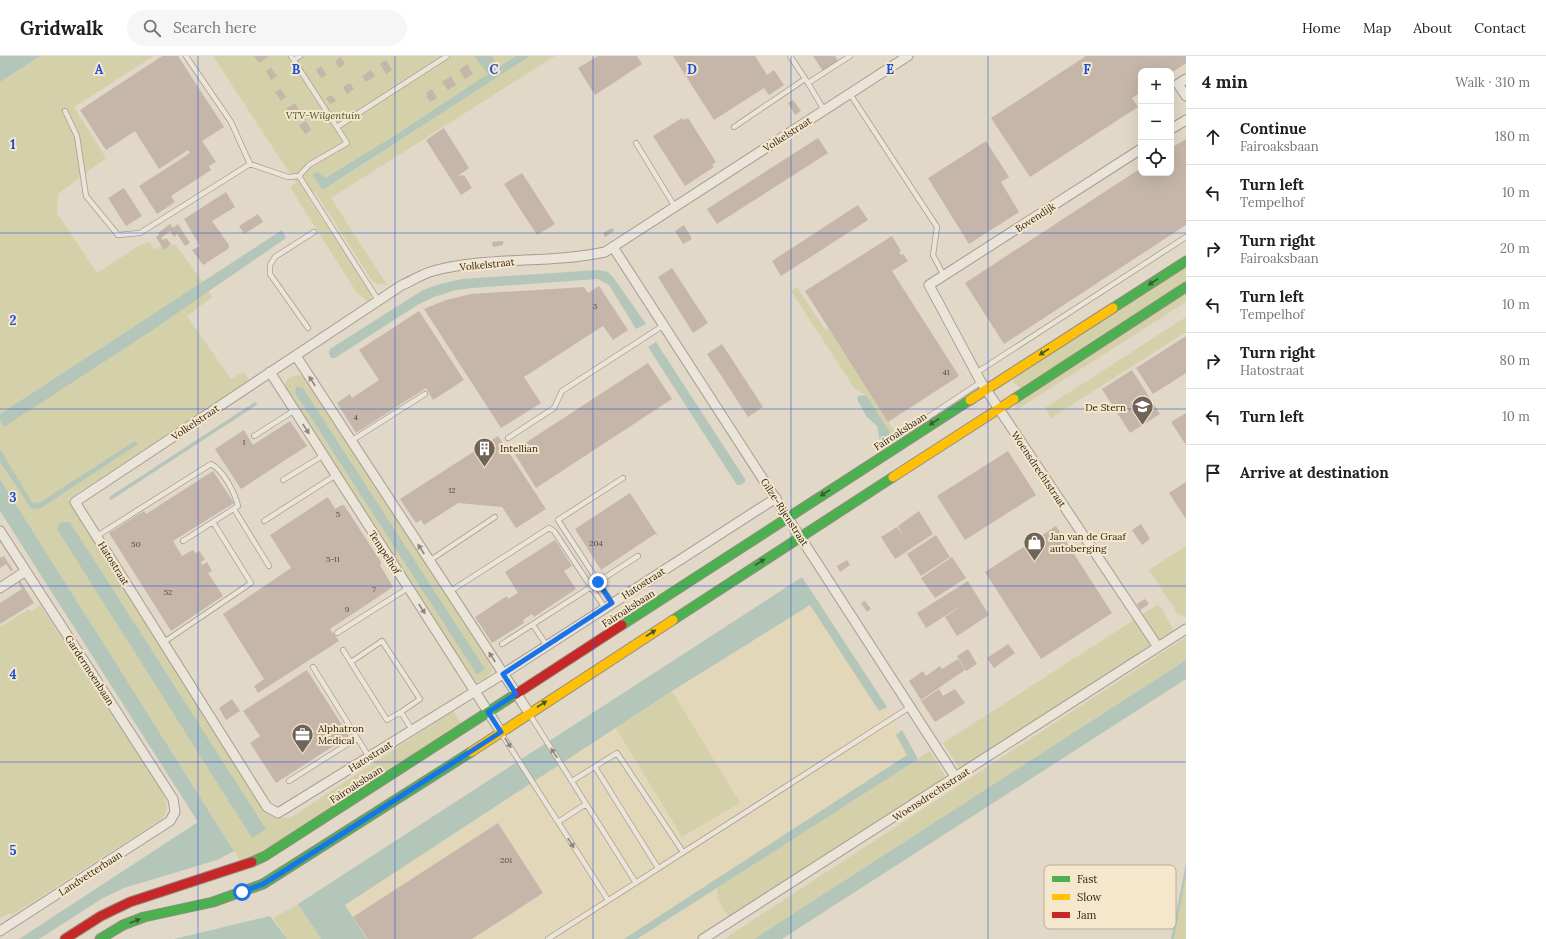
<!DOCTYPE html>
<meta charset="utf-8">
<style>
body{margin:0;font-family:Lora,serif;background:#f6f6f6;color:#202124}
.controls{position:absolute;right:12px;top:12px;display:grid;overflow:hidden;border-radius:8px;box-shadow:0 4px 16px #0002}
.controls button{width:36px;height:36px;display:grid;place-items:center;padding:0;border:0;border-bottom:1px solid #e0e0e0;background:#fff;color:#202124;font:20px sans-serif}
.stop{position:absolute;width:12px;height:12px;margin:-9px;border:3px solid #1a73e8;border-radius:50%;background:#fff}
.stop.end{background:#1a73e8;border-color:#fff;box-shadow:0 1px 4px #0008}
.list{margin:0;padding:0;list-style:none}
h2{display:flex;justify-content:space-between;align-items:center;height:52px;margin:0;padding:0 16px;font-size:17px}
h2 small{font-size:13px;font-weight:400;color:#757577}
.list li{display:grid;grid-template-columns:26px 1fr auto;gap:12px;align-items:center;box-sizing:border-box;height:56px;padding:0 16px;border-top:1px solid #e0e0e0}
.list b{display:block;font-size:15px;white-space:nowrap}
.list p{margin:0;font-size:13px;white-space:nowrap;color:#757577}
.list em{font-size:13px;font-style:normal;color:#757577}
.icon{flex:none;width:22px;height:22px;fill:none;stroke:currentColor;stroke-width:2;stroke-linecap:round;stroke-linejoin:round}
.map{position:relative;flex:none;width:1186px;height:883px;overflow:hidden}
header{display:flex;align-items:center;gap:24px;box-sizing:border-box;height:56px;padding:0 20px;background:#fff;border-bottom:1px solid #e0e0e0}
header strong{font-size:19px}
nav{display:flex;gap:22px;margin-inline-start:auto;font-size:14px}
.search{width:280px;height:36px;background:#f6f6f6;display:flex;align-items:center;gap:10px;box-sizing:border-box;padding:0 14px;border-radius:22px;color:#757577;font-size:15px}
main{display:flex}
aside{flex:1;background:#fff}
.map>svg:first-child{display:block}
</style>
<header>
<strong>Gridwalk</strong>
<div class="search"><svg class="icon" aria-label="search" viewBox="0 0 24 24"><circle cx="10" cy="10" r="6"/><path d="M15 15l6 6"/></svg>Search here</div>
<nav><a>Home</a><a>Map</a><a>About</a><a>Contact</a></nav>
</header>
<main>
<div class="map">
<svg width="1186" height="883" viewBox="0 0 1186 883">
<rect width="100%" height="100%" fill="#e2d8c8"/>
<path fill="#e2d7b8" d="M818,544L918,703L717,830L718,844L730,863L697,883H367L345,849L672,635Z"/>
<path fill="#d3d0aa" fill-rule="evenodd" d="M40,0H154L74,51L106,102L58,138L57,157L97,217L140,189L150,186L154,194L166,186L169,190L175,188L203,226L0,358V26Z
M213,0H525L322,132L324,134L530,0H555L331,142L387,229L377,228L371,223L315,136L308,141L371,238L370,244L367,245L357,237L291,133V130L296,127Z
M1186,208V227L1021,332L1014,327L1013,323Z
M797,231L825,274L828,272L899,382L893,387L891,383L893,381L866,339L855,333L791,235Z
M208,235L212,241L187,260L231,323L241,317H244L249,324L68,443L264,755C273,763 281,764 293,760L453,655L461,667L269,791L241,806L0,423V364L4,371ZM62,466H70L266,773Z
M1186,236V246L1015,355L1017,345Z
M1186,261V276L1051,362L1045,352Z
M295,319H299L307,323L490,608L492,615L485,623L476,626L471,623L284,331L287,324ZM296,330L303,332L485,613L477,619L295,337Z
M1186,490V561L1178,558L1149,514Z
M40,549L163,737C167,746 169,754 162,763L12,859L10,857L0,862V571L29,553L31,556Z
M1157,549L1161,551L1173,574L960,713L943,687Z
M1186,581V604L754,883H724Z
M672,635L740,747L682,781L616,672Z
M930,695L946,721L730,863L718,844L717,830Z
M1186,819V883H1174Z
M298,848L321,883H287L273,862Z"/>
<path fill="#b4c6ba" d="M0,0H40L0,26Z
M474,0H492L499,11L516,0H530L323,134L312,119L317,116L324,121H327L399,77L488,18Z
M282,174L286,182L151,275L4,371L0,364V358Z
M598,214L608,216L613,221L646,268L636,273L609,229L598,223L473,232L456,234L434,241L419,248L335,302H331L329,297L330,293L423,234L440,228L462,223Z
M656,286L745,423V426L741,429H737L648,291Z
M296,330L303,332L485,613L477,619L295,337Z
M866,339L893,381L891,383V385L885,388L880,385L877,370L866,360L857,343L858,340Z
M135,385L138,388L41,452L32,453L29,449L0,406V393L32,446L39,447Z
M0,423L234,795L217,804L124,832L103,842L39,883H19L198,766L0,455Z
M61,466H70L266,773L252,782L57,473Z
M802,521L887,651L879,655L810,549L672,635L345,849L367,883H321L298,848Z
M1186,604V623L782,883H754Z
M902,674L918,703L637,883H624L907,699L896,679Z
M1186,807V819L1174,883H1171Z
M270,860L287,883H174Z"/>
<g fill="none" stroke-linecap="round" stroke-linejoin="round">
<path stroke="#b4c6ba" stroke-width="3.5" d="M111,442L255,348"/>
</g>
<path fill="#c5b6a9" d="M162,0H178L224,71L202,85L216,106L209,110L211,114L171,140L175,146L157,158L139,130L190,97L188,94L159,113L135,75L106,94L80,54Z
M254,0H269L259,7Z
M598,0H637L642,8L595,39L578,12Z
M673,0H755L767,19L774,14L784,29L769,39L764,32L714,64Z
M813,0H835L838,5L823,15Z
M1086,0H1186V7L1171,17V15H1141V36L1132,42L1138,51L1030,121L991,62Z
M341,1L345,8L339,12L335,5Z
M386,4L392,14L386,18L380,8Z
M467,8L473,18L465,23L459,14Z
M321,10L327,19L321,22L316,14Z
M271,12L277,20L271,24L266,15Z
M371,14L375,20L366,26L362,20Z
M451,20L456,29L448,34L442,26Z
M350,27L354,33L347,38L343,31Z
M281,33L286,41L281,45L275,36Z
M432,33L437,42L430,46L426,40L428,39L426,37Z
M332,39L336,45L330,48L326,42Z
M793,44L801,55L795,59L788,47Z
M295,47L300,56L292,62L286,53Z
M682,62L683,64L688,62L716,106L712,109L714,111L685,130L653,80Z
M306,65L311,74L305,78L299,69Z
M444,72L469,112L458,120L464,119L472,132L461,139L426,84Z
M818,82L828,97L717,168L707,153Z
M1186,83V169L1004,288L965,227L1141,112V117H1171V92Z
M986,85L1009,121L1001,126L1019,156L969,188L928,122Z
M522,117L555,168L537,179L504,128Z
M124,132L142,160L126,170L108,142Z
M226,136L235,151L212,165L229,189L228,193L203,209L192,194L200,190L184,163Z
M858,149L868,164L781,220L772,205Z
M258,158L263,166L244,178L239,170Z
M170,168L173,172L178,168L190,187L185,190L177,178L174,181L170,175L161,182L163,184L166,182L171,188L164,194L156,181L159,179L158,177Z
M684,169L692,183L683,188L675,175Z
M612,172L614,175L605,181L603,177Z
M892,180L901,195L899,196L901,199L903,198L908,205L892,215L959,320L888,366L805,235Z
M503,185V189L493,191L492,186Z
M672,212L708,267L693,277L658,221Z
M599,230L628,274L613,284L603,270L524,321L541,347L501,372L424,253L446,244L471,238L584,231L588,237Z
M419,255L464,324L433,344L426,332L356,377L337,347L350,338L352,342L379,324L359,294Z
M1186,280V317L1153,338L1136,312Z
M722,288L763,351L748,361L707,298Z
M648,307L672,343L536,432L513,395Z
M1132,314L1160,358L1130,377L1102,333Z
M1186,357V389L1171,366Z
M290,365L307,390L241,433L215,393L244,374L253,389Z
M498,380L546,453L516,472L502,451L458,447L424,469L421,464L416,467L400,443Z
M1008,395L1036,439L965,484L937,440Z
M213,415L234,447L173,485L182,500L193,494L195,497L199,495L205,503L201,506L202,509L207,506L212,515L208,517L223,540L171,575L109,477L144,455L146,458Z
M1186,426V463L1169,437Z
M630,437L658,480L655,478L601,514L575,473Z
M328,441L335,453L342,449H344L381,506L380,509L393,531L330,573L339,585L258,637L254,630L264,623L223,558L291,512L270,479Z
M919,455L933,478L895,503L881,481L897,471L904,481L898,470Z
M1141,468L1150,483L1142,489L1132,474Z
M1056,470L1112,557L1041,603L985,516Z
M936,479L950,501L921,520L907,498Z
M555,484L572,510L564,515L576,533L534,561L532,558L523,564L524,567L492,587L475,561L507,540L508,543L518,537L505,516Z
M0,500L1,502L4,500L13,514L11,515L6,508L0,512Z
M952,501L966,522L935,542L921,522Z
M847,504L850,509L840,516L837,510Z
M20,525L34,547L0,568V547L22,533L18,526Z
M968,525L989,559L957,580L945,561L965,547L926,572L917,557Z
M1145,543L1149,548L1140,554L1137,548Z
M865,545L871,553L867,556L861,547Z
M1008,588L1015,597L994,612L987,602Z
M968,593L977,608L966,615L957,600Z
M958,603L965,614L921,644L909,625L923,615L926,620L940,610L942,613Z
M307,614L349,680L276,727L250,687L260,680L243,655Z
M939,633L943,640L955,633L965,647L935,666L921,645Z
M232,643L240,655L226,664L219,652Z
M498,767L543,837L472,883H368L353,861Z"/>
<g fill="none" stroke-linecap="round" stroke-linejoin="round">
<defs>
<path id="lane" d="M186,0L231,66L250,108
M291,0L347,87L309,109L299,120
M790,0L808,27L850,0
M294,4L300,0
M808,27L824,54
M850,38L937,171L933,199L944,220
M65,55L77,80L86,140L118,179L140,177L250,108L288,121L299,120L378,244
M337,71L447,0
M734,71L805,23
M636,87L675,151
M308,272L270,218V209L275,201L314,176
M976,317L1186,181
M901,379L981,326
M254,380L295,354
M508,382L554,352L562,335L664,269
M351,385L425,338
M283,424L324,399
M234,453L269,510
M264,465L336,419
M97,480L211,408C223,414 235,437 238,450L183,485
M429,505L495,461
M598,526L638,500
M449,536L549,472L554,475L605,552
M612,547L558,464L623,422
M533,569L547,590
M337,577L408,532
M164,586L251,527L213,466
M502,588L591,531
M343,594L387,664L401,656L412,674
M351,606L382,585L420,643L401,656
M313,611L369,701
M530,659L636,827
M501,677L608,844
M595,711L658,812
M289,725L357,682
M572,725L617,697L683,796
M558,766L586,748
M548,883L910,651"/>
<path id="street" d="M1186,23L1178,28L1186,40
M1171,73L1186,64
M1141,93L929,229L981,326L1158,591
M613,191L956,722
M296,300L529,657
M270,316L501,676
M776,442L503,618L278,757L267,751L75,446L402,229C412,225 422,218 433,215C489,200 548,208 605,196L908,0
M0,475L173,743L175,756L170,765L0,875
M0,532L26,515
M703,883L1186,573"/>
<path id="fast" d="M1113,252L1186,205
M1014,343L1186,231
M673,564L893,421
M622,569L970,344
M252,806L265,800L516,638
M100,883L123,869L144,861L213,846L263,828L471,696"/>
<path id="slow" d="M970,344L1113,252
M893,421L1014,343
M471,696L673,564"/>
<path id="jam" d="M516,638L622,569
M65,883L101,860L130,846L252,806"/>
</defs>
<use href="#lane" stroke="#a69d92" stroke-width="6"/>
<use href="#street" stroke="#a69d92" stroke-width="11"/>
<use href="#fast" stroke="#968d82" stroke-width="11"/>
<use href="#slow" stroke="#968d82" stroke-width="11"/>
<use href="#jam" stroke="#968d82" stroke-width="11"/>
<use href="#lane" stroke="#eae4d9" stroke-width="4.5"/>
<use href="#street" stroke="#eae4d9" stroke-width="9"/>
<use href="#fast" stroke="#4caf50" stroke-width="9"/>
<use href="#slow" stroke="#ffc107" stroke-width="9"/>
<use href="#jam" stroke="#c62828" stroke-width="9"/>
</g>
<defs><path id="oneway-solid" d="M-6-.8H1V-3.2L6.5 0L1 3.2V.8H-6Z"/></defs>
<g fill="#3d5d30">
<use href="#oneway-solid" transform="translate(1153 226) rotate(147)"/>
<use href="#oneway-solid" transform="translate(1044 296) rotate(147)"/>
<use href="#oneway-solid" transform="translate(934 366) rotate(147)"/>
<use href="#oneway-solid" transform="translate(825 437) rotate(147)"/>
<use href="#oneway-solid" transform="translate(760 506) rotate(-33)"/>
<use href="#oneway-solid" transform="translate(651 577) rotate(-33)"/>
<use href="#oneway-solid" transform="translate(542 648) rotate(-33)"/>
<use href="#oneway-solid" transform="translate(135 865) rotate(-22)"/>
</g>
<g fill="#8e857a">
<use href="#oneway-solid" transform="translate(312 325) rotate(-123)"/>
<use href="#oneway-solid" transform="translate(306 373) rotate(57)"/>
<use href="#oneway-solid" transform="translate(421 493) rotate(-123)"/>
<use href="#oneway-solid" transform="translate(422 553) rotate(57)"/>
<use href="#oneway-solid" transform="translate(492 601) rotate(-123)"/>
<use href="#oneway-solid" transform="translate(508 687) rotate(58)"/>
<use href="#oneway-solid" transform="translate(554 697) rotate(-123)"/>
<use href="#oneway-solid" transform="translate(571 787) rotate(57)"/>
</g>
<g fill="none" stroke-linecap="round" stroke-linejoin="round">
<path stroke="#1a73e8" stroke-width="5" d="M242,836L263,828L281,817L501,676L488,656L516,638L503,618L612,547L598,526"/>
</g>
<path fill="none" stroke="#1d4ed8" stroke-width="1" stroke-opacity="0.55" d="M198,0V883M395,0V883M593,0V883M791,0V883M988,0V883M0,177H1186M0,353H1186M0,530H1186M0,706H1186"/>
<defs>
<symbol id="school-pin" viewBox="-11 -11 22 30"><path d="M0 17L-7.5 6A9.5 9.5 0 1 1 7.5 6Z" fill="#706458" stroke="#f4e7cc"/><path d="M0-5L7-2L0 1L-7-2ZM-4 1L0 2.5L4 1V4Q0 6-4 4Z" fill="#fff"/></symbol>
<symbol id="building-pin" viewBox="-11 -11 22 30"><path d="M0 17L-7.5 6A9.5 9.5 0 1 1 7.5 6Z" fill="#706458" stroke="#f4e7cc"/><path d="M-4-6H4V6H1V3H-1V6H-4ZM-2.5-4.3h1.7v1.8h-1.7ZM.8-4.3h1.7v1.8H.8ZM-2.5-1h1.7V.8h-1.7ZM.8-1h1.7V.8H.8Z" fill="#fff"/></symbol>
<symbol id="shop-pin" viewBox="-11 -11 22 30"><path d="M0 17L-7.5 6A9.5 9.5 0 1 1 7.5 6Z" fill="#706458" stroke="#f4e7cc"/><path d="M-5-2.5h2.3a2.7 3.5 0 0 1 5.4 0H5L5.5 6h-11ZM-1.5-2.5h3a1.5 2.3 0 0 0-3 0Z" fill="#fff"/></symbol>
<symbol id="office-pin" viewBox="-11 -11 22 30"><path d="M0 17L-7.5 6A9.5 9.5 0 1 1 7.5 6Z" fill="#706458" stroke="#f4e7cc"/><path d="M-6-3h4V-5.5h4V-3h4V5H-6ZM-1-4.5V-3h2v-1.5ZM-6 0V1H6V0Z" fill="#fff"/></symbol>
</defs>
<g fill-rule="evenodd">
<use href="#school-pin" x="1130" y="338" width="25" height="34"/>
<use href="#building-pin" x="472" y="380" width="25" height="34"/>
<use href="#shop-pin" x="1022" y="474" width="25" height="34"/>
<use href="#office-pin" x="290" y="666" width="25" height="34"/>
</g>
<g text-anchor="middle" stroke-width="4" stroke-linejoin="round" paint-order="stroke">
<g font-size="8" fill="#584a3e">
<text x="595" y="253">3</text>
<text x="946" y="319">41</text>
<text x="356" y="364">4</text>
<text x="244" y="389">1</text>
<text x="452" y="437">12</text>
<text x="338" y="461">5</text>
<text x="596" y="490">204</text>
<text x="136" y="491">50</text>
<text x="333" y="506">5-11</text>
<text x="374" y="536">7</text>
<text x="168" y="539">52</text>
<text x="347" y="556">9</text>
<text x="506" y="807">201</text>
</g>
<g font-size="10" font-style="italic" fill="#475022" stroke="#f4e7cc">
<text x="323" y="63">VTV-Wilgentuin</text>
</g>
<g font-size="10" fill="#33261b" stroke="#f4e7cc">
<text transform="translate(787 78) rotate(-33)" y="4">Volkelstraat</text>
<text transform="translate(1035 161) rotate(-33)" y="4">Bovendijk</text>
<text transform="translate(487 208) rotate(-6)" y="4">Volkelstraat</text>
<text transform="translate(195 366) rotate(-34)" y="4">Volkelstraat</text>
<text transform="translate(900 375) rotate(-33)" y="4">Fairoaksbaan</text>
<text transform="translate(1039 413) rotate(56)" y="4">Woensdrechtstraat</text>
<text transform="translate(785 456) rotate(57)" y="4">Gilze-Rijenstraat</text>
<text transform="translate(385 496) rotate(57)" y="4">Tempelhof</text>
<text transform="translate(114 507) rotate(58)" y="4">Hatostraat</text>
<text transform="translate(643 527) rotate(-33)" y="4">Hatostraat</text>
<text transform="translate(628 552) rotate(-33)" y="4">Fairoaksbaan</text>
<text transform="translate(90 614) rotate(57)" y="4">Gardermoenbaan</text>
<text transform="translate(370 700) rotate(-32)" y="4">Hatostraat</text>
<text transform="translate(356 728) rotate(-33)" y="4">Fairoaksbaan</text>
<text transform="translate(931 738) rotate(-33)" y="4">Woensdrechtstraat</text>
<text transform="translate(90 817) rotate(-33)" y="4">Landvetterbaan</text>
</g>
<g font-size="10" fill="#33261b" stroke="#f4e7cc" text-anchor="start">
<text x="1126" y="355" text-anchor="end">De Stern</text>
<text x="500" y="396">Intellian</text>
<text x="1050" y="484">Jan van de Graaf<tspan x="1050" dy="12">autoberging</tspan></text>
<text x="318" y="676">Alphatron<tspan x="318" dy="12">Medical</tspan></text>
</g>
</g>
<rect x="1044" y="809" width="132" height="64" rx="6" fill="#f4e7cc" stroke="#baad97" stroke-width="1"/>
<rect x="1052" y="820" width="18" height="6" fill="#4caf50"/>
<rect x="1052" y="838" width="18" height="6" fill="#ffc107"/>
<rect x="1052" y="856" width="18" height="6" fill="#c62828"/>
<g font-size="11" fill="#33261b">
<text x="1077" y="827">Fast</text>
<text x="1077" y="845">Slow</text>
<text x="1077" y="863">Jam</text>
</g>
<g font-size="13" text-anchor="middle" font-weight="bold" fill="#1d4ed8" stroke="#f4e7cc" stroke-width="4" stroke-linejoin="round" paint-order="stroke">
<text x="99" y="18">A</text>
<text x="296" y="18">B</text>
<text x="494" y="18">C</text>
<text x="692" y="18">D</text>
<text x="890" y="18">E</text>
<text x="1087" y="18">F</text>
<text x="13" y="93">1</text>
<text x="13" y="269">2</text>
<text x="13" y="446">3</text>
<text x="13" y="623">4</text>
<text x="13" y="799">5</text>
</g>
</svg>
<div class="controls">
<button>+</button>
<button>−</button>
<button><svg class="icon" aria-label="locate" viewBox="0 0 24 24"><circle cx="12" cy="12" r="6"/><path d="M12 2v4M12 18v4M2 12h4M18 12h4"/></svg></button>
</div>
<div class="stop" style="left:242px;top:836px"></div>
<div class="stop end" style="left:598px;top:526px"></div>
</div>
<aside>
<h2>4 min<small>Walk · 310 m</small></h2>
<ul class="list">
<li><svg class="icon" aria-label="ahead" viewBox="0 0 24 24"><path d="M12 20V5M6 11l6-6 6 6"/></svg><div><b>Continue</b><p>Fairoaksbaan</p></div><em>180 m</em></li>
<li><svg class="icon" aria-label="left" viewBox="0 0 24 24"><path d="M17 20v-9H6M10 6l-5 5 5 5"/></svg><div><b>Turn left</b><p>Tempelhof</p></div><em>10 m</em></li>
<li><svg class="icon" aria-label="right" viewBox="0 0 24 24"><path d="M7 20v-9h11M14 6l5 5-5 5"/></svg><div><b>Turn right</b><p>Fairoaksbaan</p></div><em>20 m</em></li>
<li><svg class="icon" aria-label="left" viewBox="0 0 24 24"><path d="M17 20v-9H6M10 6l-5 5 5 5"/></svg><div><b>Turn left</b><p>Tempelhof</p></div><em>10 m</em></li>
<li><svg class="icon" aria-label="right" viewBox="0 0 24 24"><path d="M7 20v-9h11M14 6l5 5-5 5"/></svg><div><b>Turn right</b><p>Hatostraat</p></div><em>80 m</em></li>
<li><svg class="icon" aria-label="left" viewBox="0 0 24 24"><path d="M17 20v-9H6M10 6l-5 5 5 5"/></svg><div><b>Turn left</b></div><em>10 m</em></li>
<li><svg class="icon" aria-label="arrive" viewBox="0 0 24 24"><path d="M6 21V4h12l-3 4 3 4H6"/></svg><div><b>Arrive at destination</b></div></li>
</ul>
</aside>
</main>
